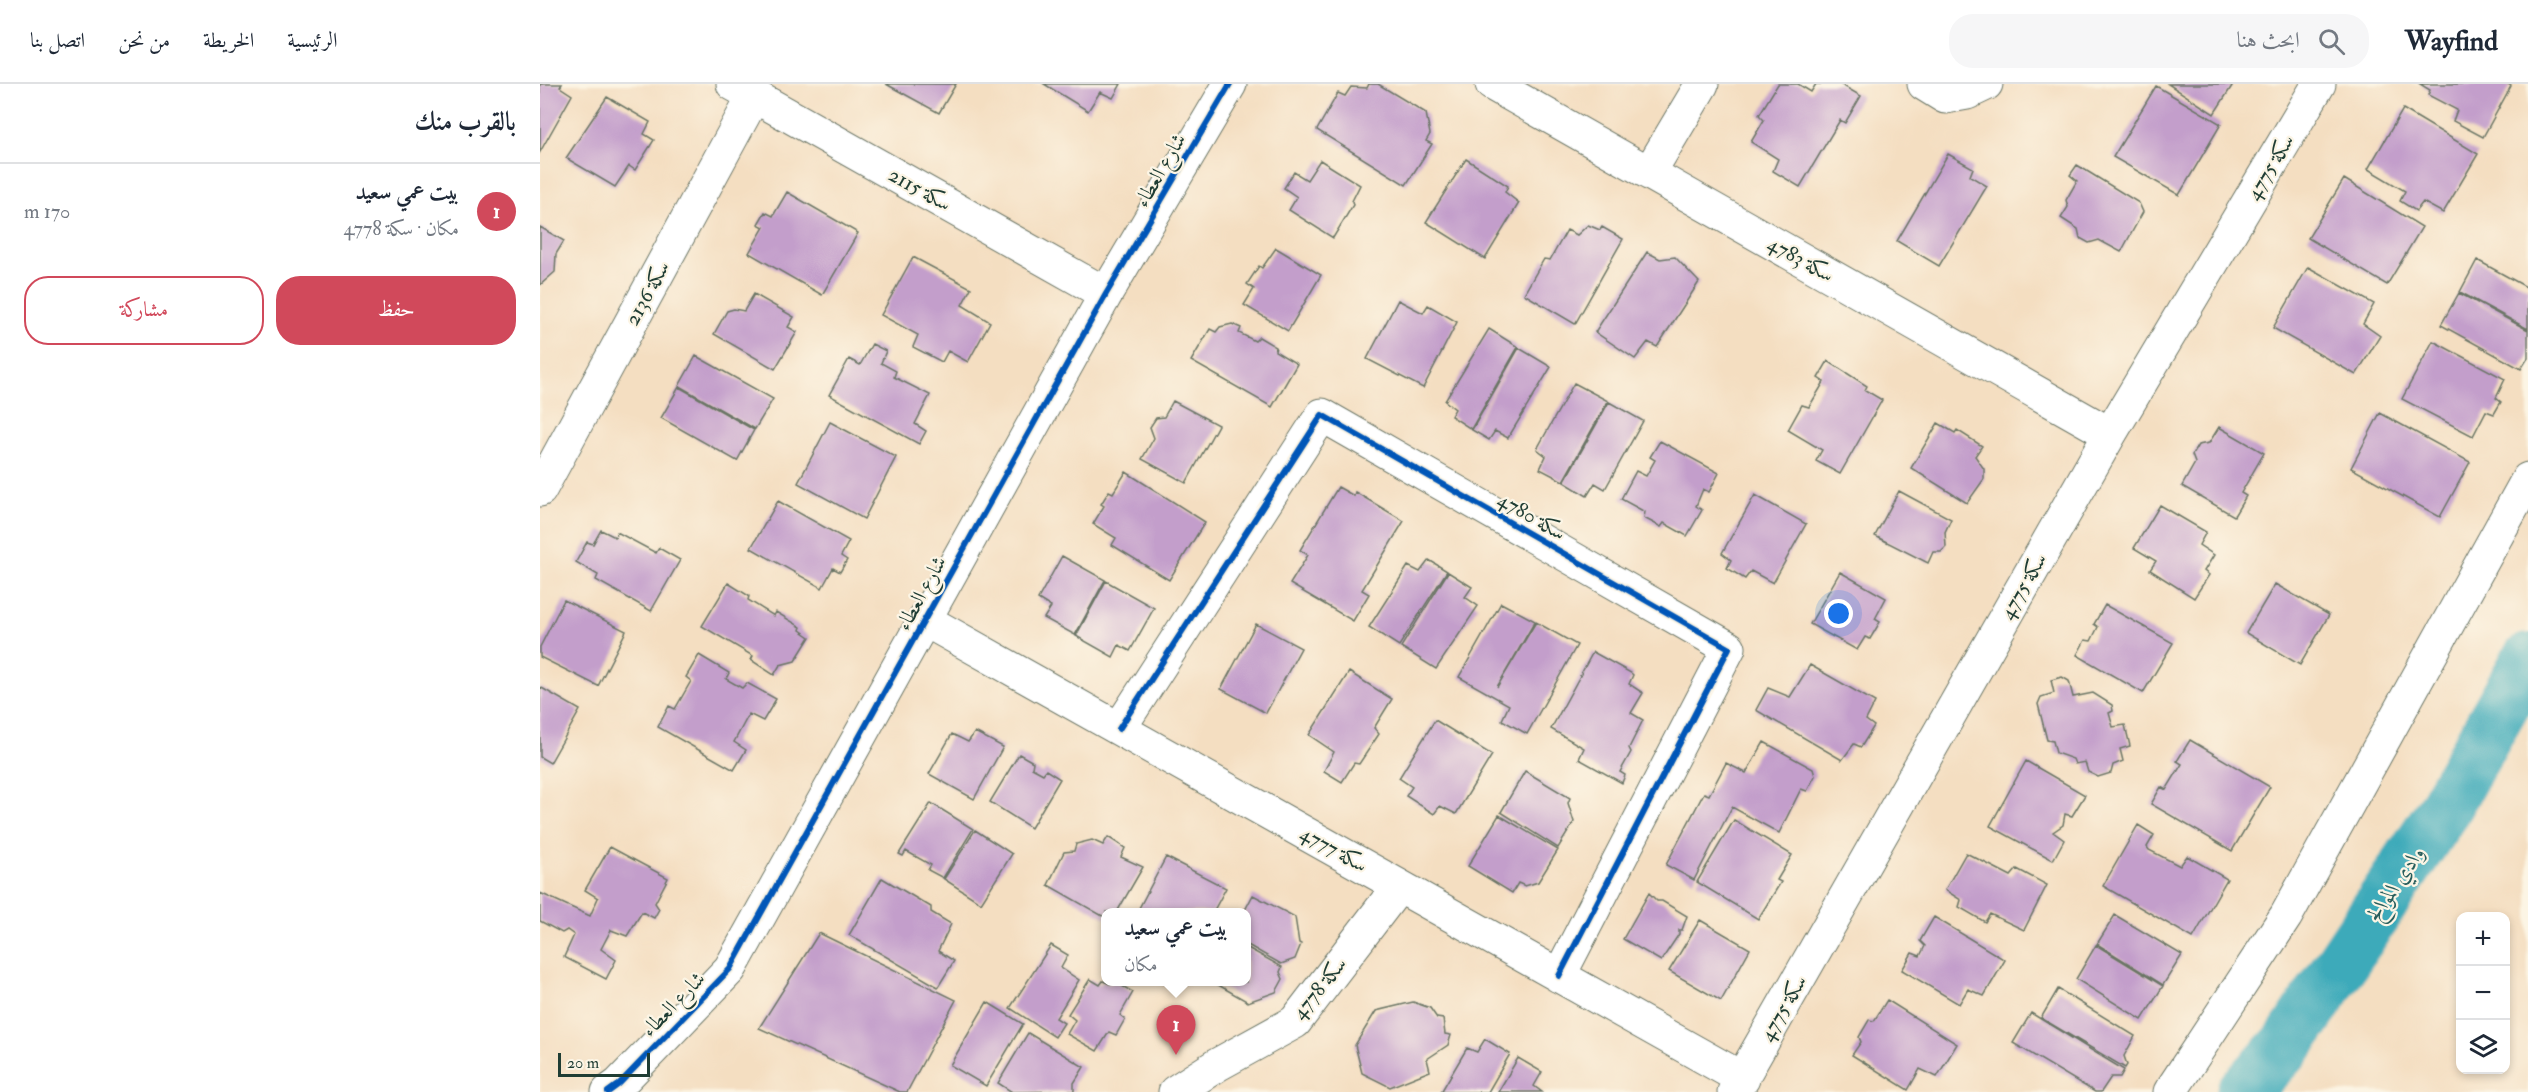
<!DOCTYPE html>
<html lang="ar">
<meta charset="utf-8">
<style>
body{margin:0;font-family:"IM FELL Double Pica",Amiri,serif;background:#f6f6f7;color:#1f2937;direction:rtl}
.controls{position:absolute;right:18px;bottom:18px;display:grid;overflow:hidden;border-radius:12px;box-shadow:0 3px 9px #0003}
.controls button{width:54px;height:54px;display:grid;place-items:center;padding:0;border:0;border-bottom:2px solid #e0e1e3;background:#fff;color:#1f2937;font:30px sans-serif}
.scale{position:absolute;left:18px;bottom:15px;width:92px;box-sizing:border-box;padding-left:6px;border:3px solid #1f3d34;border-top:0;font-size:16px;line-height:21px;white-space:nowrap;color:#1f3d34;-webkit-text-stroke:4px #fcf5e5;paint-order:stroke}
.you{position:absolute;left:1299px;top:530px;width:21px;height:21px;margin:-15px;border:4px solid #fff;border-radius:50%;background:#1a73e8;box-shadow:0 0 0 9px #1a73e833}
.badge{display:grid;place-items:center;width:39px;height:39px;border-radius:50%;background:#d1495b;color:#fff;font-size:20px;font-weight:700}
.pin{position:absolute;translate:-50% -50px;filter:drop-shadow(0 2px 3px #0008)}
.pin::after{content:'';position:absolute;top:32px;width:21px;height:18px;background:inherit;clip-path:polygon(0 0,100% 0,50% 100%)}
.popup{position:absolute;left:561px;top:824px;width:150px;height:78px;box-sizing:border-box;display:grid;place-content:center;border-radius:12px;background:#fff;filter:drop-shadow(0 2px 4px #0005);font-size:20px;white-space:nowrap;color:#747a83}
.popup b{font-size:22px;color:#1f2937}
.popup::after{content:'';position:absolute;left:50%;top:100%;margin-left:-12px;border:12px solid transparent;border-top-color:#fff}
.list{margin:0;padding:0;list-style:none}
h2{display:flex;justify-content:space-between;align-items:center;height:78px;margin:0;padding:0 24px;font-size:26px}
h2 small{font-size:20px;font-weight:400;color:#747a83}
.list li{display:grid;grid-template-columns:39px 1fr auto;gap:18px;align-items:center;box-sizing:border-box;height:96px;padding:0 24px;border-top:2px solid #e0e1e3}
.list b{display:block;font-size:22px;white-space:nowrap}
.list p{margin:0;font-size:20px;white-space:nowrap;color:#747a83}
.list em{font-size:20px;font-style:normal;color:#747a83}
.actions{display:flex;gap:12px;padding:18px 24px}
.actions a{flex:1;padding:14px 0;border:2px solid #d1495b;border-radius:24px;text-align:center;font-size:21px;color:#d1495b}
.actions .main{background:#d1495b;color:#fff}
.icon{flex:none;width:33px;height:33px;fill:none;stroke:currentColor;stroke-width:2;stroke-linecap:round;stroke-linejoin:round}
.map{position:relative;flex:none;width:1988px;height:1008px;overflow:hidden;direction:ltr}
header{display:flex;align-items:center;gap:36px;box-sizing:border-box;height:84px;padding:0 30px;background:#fff;border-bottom:2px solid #e0e1e3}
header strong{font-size:28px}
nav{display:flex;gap:33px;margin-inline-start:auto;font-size:21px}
.search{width:420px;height:54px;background:#f6f6f7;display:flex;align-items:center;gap:15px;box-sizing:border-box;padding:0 21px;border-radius:24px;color:#747a83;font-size:22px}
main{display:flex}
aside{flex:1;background:#fff}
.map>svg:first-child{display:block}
</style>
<header>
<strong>Wayfind</strong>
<div class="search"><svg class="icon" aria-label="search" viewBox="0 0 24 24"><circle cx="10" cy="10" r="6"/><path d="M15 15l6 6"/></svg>ابحث هنا</div>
<nav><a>الرئيسية</a><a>الخريطة</a><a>من نحن</a><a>اتصل بنا</a></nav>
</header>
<main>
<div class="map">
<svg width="1988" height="1008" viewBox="0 0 1988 1008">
<rect width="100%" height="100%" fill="#fcf5e5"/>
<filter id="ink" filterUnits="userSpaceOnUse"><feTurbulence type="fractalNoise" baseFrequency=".0167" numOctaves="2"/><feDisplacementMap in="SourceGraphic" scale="12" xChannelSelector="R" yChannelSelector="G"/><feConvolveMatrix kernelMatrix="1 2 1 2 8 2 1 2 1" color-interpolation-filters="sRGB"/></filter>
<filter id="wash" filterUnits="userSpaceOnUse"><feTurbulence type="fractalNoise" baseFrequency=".008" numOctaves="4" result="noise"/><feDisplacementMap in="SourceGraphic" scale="24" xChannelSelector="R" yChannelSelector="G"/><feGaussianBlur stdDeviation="1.35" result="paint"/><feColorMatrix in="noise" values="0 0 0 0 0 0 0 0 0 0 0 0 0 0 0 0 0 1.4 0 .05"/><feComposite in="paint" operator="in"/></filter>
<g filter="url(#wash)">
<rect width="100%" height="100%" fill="#f4dec1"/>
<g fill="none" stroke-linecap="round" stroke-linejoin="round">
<path stroke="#3caaba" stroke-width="54" d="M1703,1008L1748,960L1902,728L1988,576"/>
</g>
<g id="blocks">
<path fill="#c39ecb" d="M0,0H22L20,3L32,11L0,68Z
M346,0H416L399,29Z
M504,0H581L573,14L560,8L548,27Z
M829,0H838L886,29L890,50L886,57L892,60L866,101L777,46L798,9L805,12L811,3L827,4Z
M1238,0H1258L1271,8L1276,0H1300L1321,12L1305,39L1300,36L1260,103L1233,87L1238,75L1211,58L1224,36L1219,31Z
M1628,0H1690L1692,2L1674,30Z
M1880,0H1968L1971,2L1943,53L1913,37L1917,26L1888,11L1890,6Z
M1616,2L1681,40L1639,111L1573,73Z
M67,13L110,38L104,50L114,56L95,86L89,82L75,103L26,74Z
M1863,25L1938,70L1903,129L1883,118L1876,127L1860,117L1865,107L1828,85Z
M1408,70L1433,84L1430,92L1447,102L1399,182L1357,157Z
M926,75L968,102L965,108L979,119L945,175L886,138Z
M780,76L820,101L812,117L813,121L793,154L749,126L757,113L744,104L754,88L767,96Z
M1537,81L1599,119L1603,128L1581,168L1559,156L1549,159L1540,154L1538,145L1521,134L1528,123L1526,116L1537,97L1530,91Z
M1804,95L1882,143L1847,201L1768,154Z
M247,108L318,149L282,211L209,169L224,143L218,140L225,128L233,132Z
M1048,141L1060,146L1062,143L1083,155L1035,240L984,210L1004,175L1010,176L1027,146L1037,151Z
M0,143L24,157L16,170L15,188L0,201Z
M736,164L781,191L748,247L704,221L714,205L707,200L719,182L722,184Z
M1107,168L1120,175L1135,173L1159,198L1117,263L1108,258L1095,275L1055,248Z
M373,173L431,204L422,221L450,238L428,278L408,267L402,278L373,263L378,251L341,231Z
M1937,176L1988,204V245L1920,208Z
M1768,183L1834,220L1823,240L1840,252L1816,291L1733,244Z
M1919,209L1988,246V274L1981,285L1901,241Z
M214,210L254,233L248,243L257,248L235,285L174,250L187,227L194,225L204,227Z
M858,216L883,229L888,221L917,238L883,304L827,275Z
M692,240L701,244L699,249L715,257L719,253L736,263L735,267L757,280L732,323L651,277L670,245L676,248L680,243Z
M949,245L978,263L931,345L911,332L915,325L905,317Z
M1893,257L1965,295L1956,314L1961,318L1954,330L1946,327L1933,352L1862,315Z
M332,260L346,267L341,279L356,287L354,293L390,311L375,340L386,347L379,360L289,311L309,275L320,281Z
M979,264L1011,283L968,354L955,347L949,356L932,346Z
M156,272L233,315L215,345L139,302Z
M1288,277L1327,302L1325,306L1342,316L1300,390L1276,377L1282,366L1248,346L1262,321L1269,323L1284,298L1278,294Z
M1034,299L1068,317L1023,397L1000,385L1006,372L997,365Z
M139,303L214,346L197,377L121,334Z
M633,317L678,341L646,399L602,375L614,354L610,343L616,334L624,333Z
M1069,318L1103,337L1065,405L1055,399L1047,412L1024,398Z
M1840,329L1930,378L1900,433L1811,384Z
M290,338L356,373L324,435L258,399Z
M1398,339L1415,349L1417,346L1442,362L1435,372L1444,385V395L1427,419L1371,384Z
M1679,343L1724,369L1701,409L1706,412L1694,432L1642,402L1655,379L1652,371L1658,361L1669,359Z
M1120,357L1179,389L1169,408L1163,405L1156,422L1162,426L1147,452L1124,439L1121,443L1104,434L1105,428L1081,415L1096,387L1106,392L1115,376L1110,373Z
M586,388L665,438L629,496L572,461L576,454L553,440L564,422L561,420L569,407L573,409Z
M798,403L814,412L815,408L864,437L822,506L829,510L813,537L750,500L768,471L760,466Z
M1359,407L1411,435L1405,448L1406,463L1401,468H1393L1388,479L1335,452Z
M1215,411L1266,440L1233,499L1211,487L1205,495L1187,484L1191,476L1182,469Z
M238,417L309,457L301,472L307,476L300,488L293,484L282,504L211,464Z
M1620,421L1666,448L1659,461L1674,471L1664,487L1669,491L1654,514L1610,486L1616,477L1594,464Z
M61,446L75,453L77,448L116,469L119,464L140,476L111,527L56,496L58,491L36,478L47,458L53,460Z
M522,472L565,496L535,551L504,534L511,523L498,515Z
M889,476L907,487L859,562L829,543L868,482L880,488Z
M908,488L932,503L925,513L938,522L896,585L861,563Z
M1300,488L1346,514L1335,535L1340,538L1330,555L1325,553L1317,566L1270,540Z
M566,497L614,524L590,567L579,561L573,573L536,552Z
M188,499L209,512L208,516L234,532L236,528L261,543L260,546L270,553L255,577L240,581L234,591L211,576L213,572L162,542Z
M1735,500L1789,531L1760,581L1706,549Z
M24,516L86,547L58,602L0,573V563Z
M961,519L995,537L957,603L996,538L1037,561L987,650L962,636L969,621L919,593Z
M1565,521L1633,559L1603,609L1537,571L1545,556L1551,557L1558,543L1554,540Z
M716,540L761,564L726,629L681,605Z
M1053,568L1091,589L1093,591L1089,600L1103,609L1091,629L1103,636L1089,664L1091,668L1080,688L1085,691L1082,699L1039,675L1044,664L1011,645Z
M159,571L189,589L186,595L202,604L207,599L236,615L223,637L209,630L194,658L206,666L194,686L118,643L129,622L135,625L151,597L146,593Z
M1270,581L1335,618L1326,636L1334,642L1321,663L1314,660L1302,676L1216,626L1228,604L1250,613Z
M809,588L852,615L834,644L839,650L819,680L814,679L802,698L784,687L794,668L769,651Z
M1522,593L1529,597L1533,613L1553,609L1572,621L1573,627L1569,629L1573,643L1585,641L1590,662L1580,665L1583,677L1573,681L1571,689L1558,693L1548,688L1545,678L1535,680L1533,675L1516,669L1513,657L1507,656L1498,620L1501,613L1514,609L1511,596Z
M0,603L40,626L10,679L0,673Z
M895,636L952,671L916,730L900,722L894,730L866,712L872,703L859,694Z
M435,648L463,663L434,715L389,690L412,650L428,658Z
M1650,656L1730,703L1692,767L1611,720L1621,703L1626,706L1642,680L1637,677Z
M1224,658L1273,685L1275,692L1267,707L1261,705L1239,749L1192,723L1154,796L1126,781L1164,709L1169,711L1186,679L1206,689Z
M479,670L493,678L492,684L503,690L506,686L520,695L491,744L450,718Z
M1486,677L1545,711L1532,732L1525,730L1523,741L1513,748L1524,756L1513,776L1450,742Z
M985,687L1030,714L1028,719L1034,738L1018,764L961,728Z
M391,719L433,745L403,794L388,786L391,781L366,767L363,772L359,770Z
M959,731L1018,766L998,798L985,802L978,799L972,809L928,782Z
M1194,736L1252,771L1237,796L1241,798L1218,835L1157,798Z
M1598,741L1614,751L1607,763L1609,766L1640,782L1647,772L1687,795L1653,854L1563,802Z
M435,746L472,770L441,819L404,795Z
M568,753L585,764L581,773L603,783L577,828H566V834L508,801L524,768L534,767L536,760L552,756L563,761Z
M70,763L128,794L115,819L119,825L114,834L102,828L87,852L71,846L61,865L76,876L66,895L24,873L34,851L27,846L22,849L0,837V809L50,832L58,814L45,806Z
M1426,769L1471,792L1477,785L1507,801L1484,846L1450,830L1445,838L1419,823L1421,816L1405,806Z
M626,773L686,804L673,828H597Z
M342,794L391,823V828L411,840L398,867L414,877L398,903L309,851Z
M1109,809L1117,817H1122L1147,832L1142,846H1139V850L1121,877L1083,855Z
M713,811L755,833L759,859L761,860L755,875L741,880L706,860V828H704Z
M1575,831L1642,871L1623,901L1557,860Z
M1394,833L1465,876L1444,912L1428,905L1419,920L1362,886L1372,869L1380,872L1385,862L1380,857Z
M1160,836L1210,865L1181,917L1129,887Z
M279,849L416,916L367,1008H360L219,944Z
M511,861L528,871L521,884L539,896L516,934L524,939L515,953L470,924Z
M1556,861L1623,902L1602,936L1536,895Z
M706,863L742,883L740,888L743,895L736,908L708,918L673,898H706Z
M550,895L560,901L563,897L570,900L575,898L593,908L580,931L585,935L576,951L569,948L557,967L527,950L535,936L528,930Z
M1518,905L1595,952L1584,972L1587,981L1585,984L1501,934Z
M1347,916L1417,960L1397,993L1380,985L1368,1006L1312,971L1321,958L1319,953L1329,936L1334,937Z
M447,918L483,940L446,1002L410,981Z
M873,918L890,924L897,934L903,935L905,950L911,951L908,961L887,975L890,987L850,1003L822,989L815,961L836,927Z
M1491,929L1584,986L1580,993H1571L1561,1008H1555L1473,959Z
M488,949L544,983L534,999V1007L472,1008L458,999Z
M945,955L970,970L948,1008H901L927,964L937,968Z
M978,974L1002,988L994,1002L1002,1008H958Z"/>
</g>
</g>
<g filter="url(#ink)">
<use href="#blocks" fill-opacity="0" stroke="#6a7565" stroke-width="1.5"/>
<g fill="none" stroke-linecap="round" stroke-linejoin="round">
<defs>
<path id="minor" d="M952,0L1570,350
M1384,0L1405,13L1427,9L1446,0
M1109,89L1162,0
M0,406L214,12
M385,536L1203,995
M579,645L782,331L1189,564L1019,892
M635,1008L677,981L755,938L859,802
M1194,1008L1570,350L1779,0
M1630,1008L1746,832L1988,395"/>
<path id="tertiary" d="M193,0L566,210
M68,1008L79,1000L190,885L566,210L690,0"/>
</defs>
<use href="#minor" stroke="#6a7565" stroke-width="35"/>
<use href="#tertiary" stroke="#6a7565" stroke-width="35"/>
<use href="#minor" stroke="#fff" stroke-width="33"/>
<use href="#tertiary" stroke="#fff" stroke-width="33"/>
<defs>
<path id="cycleway" d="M579,645L782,331L1189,564L1019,892
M68,1008L79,1000L190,885L566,210L690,0"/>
</defs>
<use href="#cycleway" stroke="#fcf5e5" stroke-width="10"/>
<use href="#cycleway" stroke="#0057b8" stroke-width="6"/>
</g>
</g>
<g text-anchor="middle" stroke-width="4.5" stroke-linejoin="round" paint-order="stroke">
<g font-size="21" fill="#1f3d34" stroke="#fcf5e5">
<text transform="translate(1730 83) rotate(-59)" y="7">سكة 4775</text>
<text transform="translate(620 86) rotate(-60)" y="7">شارع العطاء</text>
<text transform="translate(380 105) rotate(29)" y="7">سكة 2115</text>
<text transform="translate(1261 175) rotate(29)" y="7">سكة 4783</text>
<text transform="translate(107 209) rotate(-61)" y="7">سكة 2136</text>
<text transform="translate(992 432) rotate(30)" y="7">سكة 4780</text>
<text transform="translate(1483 502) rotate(-60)" y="7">سكة 4775</text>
<text transform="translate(381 509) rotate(-61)" y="7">شارع العطاء</text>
<text transform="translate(794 765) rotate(29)" y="7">سكة 4777</text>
<text transform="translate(779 904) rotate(-51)" y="7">سكة 4778</text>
<text transform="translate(133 920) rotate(-46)" y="7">شارع العطاء</text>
<text transform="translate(1243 924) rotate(-60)" y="7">سكة 4775</text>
</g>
<g font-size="22" font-style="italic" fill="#285e5c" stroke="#fcf5e5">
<text transform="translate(1855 799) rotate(-56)" y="8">وادي الموالح</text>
</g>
</g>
</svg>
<div class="controls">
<button>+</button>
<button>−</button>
<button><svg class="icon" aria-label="layers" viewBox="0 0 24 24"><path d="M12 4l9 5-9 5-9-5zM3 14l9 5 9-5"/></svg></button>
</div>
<div class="scale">20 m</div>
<div class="you"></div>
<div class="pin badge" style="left:636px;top:971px">1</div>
<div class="popup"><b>بيت عمي سعيد</b>مكان</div>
</div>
<aside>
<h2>بالقرب منك<small></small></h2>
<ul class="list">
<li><span class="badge">1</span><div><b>بيت عمي سعيد</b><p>مكان · سكة 4778</p></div><em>170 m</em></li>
</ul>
<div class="actions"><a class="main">حفظ</a><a>مشاركة</a></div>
</aside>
</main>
